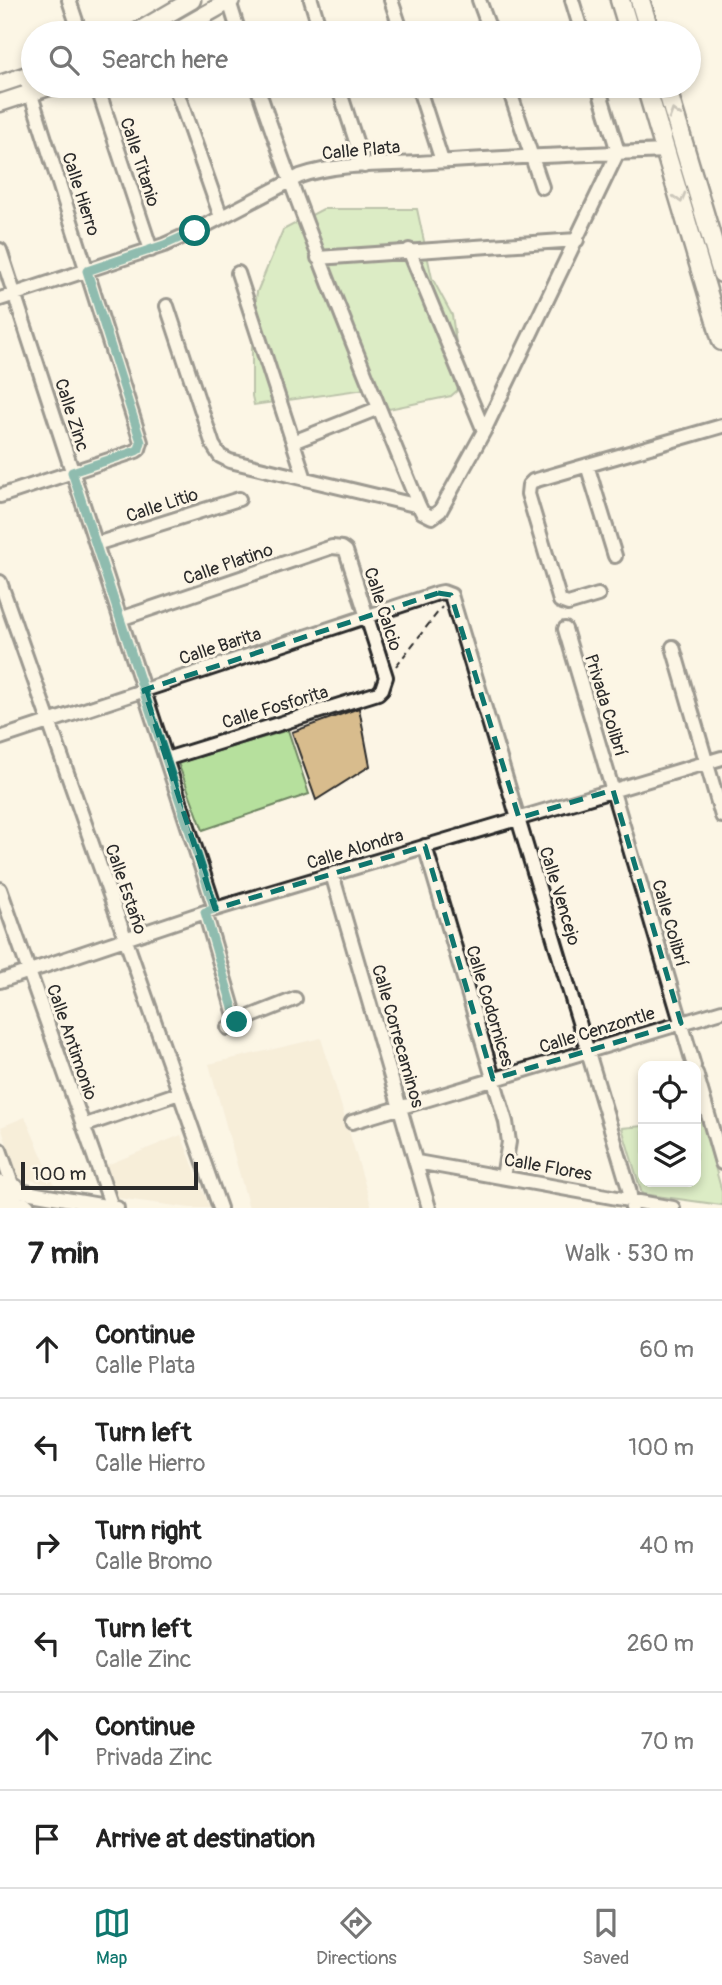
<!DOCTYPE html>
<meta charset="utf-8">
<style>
body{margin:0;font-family:Pangolin,sans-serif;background:#f6f6f6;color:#222}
.controls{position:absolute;right:21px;bottom:21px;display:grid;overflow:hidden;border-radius:14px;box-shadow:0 4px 10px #0003}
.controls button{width:63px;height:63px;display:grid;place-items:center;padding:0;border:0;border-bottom:2px solid #e0e0e0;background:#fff;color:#222;font:35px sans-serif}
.scale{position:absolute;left:21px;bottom:18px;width:177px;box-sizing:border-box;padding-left:7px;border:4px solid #2b2b2b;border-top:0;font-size:19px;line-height:24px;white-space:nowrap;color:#2b2b2b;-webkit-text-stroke:5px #fcf5e5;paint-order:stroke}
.stop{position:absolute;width:21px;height:21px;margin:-16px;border:5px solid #0f766e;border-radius:50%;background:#fff}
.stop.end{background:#0f766e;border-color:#fff;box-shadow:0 2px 7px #0008}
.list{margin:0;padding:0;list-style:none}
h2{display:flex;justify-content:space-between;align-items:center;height:91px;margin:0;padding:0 28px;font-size:30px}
h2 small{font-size:23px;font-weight:400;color:#767676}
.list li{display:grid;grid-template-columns:46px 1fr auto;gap:21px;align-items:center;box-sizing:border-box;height:98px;padding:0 28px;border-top:2px solid #e0e0e0}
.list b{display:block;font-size:26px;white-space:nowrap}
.list p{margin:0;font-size:23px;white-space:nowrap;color:#767676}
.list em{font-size:23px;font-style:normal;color:#767676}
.icon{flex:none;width:38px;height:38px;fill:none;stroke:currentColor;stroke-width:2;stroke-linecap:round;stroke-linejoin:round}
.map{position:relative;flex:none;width:722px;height:1208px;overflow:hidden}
.search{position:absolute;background:#fff;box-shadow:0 4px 10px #0003;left:21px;right:21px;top:21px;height:77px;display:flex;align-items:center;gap:18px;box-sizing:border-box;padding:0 24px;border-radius:38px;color:#767676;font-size:26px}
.sheet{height:679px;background:#fff}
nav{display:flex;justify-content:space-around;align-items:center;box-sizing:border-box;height:98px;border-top:2px solid #e0e0e0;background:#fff;font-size:19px;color:#767676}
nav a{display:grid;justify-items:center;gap:4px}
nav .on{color:#0f766e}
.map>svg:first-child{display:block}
</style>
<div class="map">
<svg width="722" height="1208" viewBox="0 0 722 1208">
<rect width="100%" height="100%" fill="#fcf5e5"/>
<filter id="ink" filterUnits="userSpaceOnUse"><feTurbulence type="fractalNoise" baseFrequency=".0143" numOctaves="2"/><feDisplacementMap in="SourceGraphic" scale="14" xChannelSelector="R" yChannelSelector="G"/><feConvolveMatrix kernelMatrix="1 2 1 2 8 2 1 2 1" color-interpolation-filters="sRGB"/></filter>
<g filter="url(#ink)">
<path fill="#f1e4cb" d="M321,1038L372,1208H249L209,1064Z
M25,1117L55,1186L18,1177L1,1127Z
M181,1135L210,1208H190L111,1197L102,1167Z"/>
<path fill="#b6e09d" stroke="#708664" stroke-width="2" d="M323,209H417L432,278L452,315L459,363L460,388L451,396L389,409L365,389L254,405L252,396V326L257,292L283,230Z
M288,730L309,794L203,830L178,763Z
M702,1120L722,1192V1205L642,1194L622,1128L643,1126V1182H696V1121Z"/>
<path fill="#d8bc8d" stroke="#2b2b2b" stroke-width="2" d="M359,708L370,766L316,800L292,732Z"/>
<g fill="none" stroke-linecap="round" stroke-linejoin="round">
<defs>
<path id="minor" d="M69,0L80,33
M311,0L321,33
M391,0L402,33
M479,0L491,33
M572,0L582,33
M229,1L239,33
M97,86L151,250
M175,86L221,217
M257,86C305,229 362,366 419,506L422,512L432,517L440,511L484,431L618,152L598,86
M338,86L364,166
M418,86L442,161
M508,86L542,187
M0,250L215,909
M409,250L484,431
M318,258L577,240
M238,273L305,479
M0,299L164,245L195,231L300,176C337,163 380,165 418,163C501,157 583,154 666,151
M167,306L213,445L220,456L230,461L419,506
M293,442L379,408
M587,465L615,556
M0,496L136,451L139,449L141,442L25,76
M96,544L239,499
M0,582L220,1208
M598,595L568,604L560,601L528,494L529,485L533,481L722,426
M120,619L332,547L342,548L346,551L386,677L382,689L378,693L166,759
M565,629L694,1066
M673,647L722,816
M0,738L438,593L443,592L451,595L629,1189L632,1208
M425,846L506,1122L509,1142L503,1177
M332,874L429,1208
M0,889L112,1207
M205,912L237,1022
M0,981L205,912L722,758
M228,1028L237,1022L295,999
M696,1073L722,1163
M352,1122L722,1011
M83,1126L179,1093
M0,1150L15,1193
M417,1162L673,1208
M14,1190L117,1208"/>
<path id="tertiary" d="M135,33L192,0
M173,33L231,0
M0,84L33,73
M0,103L52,86"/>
<path id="secondary" d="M620,0L630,33
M640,0L650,33
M646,86L722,341
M666,86L722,273"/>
<path id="primary" d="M0,1187L14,1190
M0,1204L24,1208"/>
</defs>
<use href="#minor" stroke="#2b2b2b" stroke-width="18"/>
<use href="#tertiary" stroke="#2b2b2b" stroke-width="21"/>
<use href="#secondary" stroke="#2b2b2b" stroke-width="23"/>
<use href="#primary" stroke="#2b2b2b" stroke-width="26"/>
<path stroke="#2b2b2b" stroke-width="2" stroke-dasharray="7 5" stroke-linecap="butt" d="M396,666L442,607"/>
<use href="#minor" stroke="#fcf5e5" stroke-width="12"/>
<use href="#tertiary" stroke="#fcf5e5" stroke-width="16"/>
<use href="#secondary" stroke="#fcf5e5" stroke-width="18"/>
<use href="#primary" stroke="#fcf5e5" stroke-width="21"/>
</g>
<defs><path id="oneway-chevron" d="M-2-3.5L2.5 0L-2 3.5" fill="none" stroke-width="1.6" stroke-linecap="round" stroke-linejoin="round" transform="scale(1.75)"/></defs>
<g stroke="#949088">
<use href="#oneway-chevron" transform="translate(674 114) rotate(-107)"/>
<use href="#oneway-chevron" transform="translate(680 198) rotate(74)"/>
</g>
</g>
<g fill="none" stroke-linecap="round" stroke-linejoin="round" filter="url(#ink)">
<path stroke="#0f766e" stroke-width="9" d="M195,231L164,245L87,271L141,442L139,449L136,451L72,472L215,909L205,912L237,1022"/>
</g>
<path d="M0 0H722V1208H0ZM438,593L451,595L519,818L613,790L681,1023L493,1079L425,846L215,909L144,690Z" fill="#fcf5e5" fill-opacity=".55" fill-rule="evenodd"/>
<path fill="none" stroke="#0f766e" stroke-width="5" stroke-dasharray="14 9" stroke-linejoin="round" d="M438,593L451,595L519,818L613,790L681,1023L493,1079L425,846L215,909L144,690Z"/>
<g text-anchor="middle" stroke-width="6" stroke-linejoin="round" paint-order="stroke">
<g font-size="18" fill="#2b2b2b" stroke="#fcf5e5">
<text transform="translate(361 150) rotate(-5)" y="6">Calle Plata</text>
<text transform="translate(140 162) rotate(72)" y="6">Calle Titanio</text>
<text transform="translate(81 194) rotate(72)" y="6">Calle Hierro</text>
<text transform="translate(72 415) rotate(72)" y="6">Calle Zinc</text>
<text transform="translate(162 505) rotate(-18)" y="6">Calle Litio</text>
<text transform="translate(228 564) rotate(-19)" y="6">Calle Platino</text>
<text transform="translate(383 609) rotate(72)" y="6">Calle Calcio</text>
<text transform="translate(220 646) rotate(-18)" y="6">Calle Barita</text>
<text transform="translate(606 705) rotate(73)" y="6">Privada Colibrí</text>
<text transform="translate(275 707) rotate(-17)" y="6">Calle Fosforita</text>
<text transform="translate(355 849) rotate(-17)" y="6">Calle Alondra</text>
<text transform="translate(126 889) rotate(71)" y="6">Calle Estaño</text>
<text transform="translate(560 896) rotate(73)" y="6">Calle Vencejo</text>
<text transform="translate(670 923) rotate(74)" y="6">Calle Colibrí</text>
<text transform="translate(490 1006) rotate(73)" y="6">Calle Codornices</text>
<text transform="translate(597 1030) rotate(-17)" y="6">Calle Cenzontle</text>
<text transform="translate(398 1036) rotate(74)" y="6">Calle Correcaminos</text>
<text transform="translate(72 1042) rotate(71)" y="6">Calle Antimonio</text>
<text transform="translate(548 1167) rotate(10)" y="6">Calle Flores</text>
</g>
</g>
</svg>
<div class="controls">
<button><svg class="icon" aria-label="locate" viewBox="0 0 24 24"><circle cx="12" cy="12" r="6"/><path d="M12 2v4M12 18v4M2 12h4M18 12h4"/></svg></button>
<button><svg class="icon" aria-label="layers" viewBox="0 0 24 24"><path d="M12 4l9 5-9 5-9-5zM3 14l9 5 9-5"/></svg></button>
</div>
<div class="scale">100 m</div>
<div class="stop" style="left:195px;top:231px"></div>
<div class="stop end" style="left:237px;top:1022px"></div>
<div class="search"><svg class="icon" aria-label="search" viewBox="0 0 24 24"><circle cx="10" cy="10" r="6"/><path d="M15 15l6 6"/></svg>Search here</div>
</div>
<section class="sheet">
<h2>7 min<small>Walk · 530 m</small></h2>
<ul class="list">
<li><svg class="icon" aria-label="ahead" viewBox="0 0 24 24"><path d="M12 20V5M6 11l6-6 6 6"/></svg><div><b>Continue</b><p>Calle Plata</p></div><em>60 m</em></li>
<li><svg class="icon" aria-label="left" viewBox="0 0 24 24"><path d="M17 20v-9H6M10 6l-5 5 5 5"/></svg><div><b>Turn left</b><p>Calle Hierro</p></div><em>100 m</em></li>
<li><svg class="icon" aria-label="right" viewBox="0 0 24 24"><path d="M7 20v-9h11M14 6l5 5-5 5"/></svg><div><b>Turn right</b><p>Calle Bromo</p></div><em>40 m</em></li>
<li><svg class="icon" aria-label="left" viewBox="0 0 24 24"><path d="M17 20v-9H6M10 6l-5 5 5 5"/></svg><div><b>Turn left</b><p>Calle Zinc</p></div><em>260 m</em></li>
<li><svg class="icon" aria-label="ahead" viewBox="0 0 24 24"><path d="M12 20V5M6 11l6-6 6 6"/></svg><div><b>Continue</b><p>Privada Zinc</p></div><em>70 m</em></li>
<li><svg class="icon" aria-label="arrive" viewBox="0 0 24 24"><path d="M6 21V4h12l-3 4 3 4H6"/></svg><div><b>Arrive at destination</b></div></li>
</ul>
</section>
<nav>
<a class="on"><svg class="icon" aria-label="map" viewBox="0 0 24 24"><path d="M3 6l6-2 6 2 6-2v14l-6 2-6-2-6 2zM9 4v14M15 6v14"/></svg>Map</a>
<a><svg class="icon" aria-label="directions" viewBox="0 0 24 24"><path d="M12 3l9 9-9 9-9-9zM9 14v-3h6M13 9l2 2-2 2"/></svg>Directions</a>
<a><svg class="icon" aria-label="saved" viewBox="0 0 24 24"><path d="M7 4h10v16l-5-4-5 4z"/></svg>Saved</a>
</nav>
